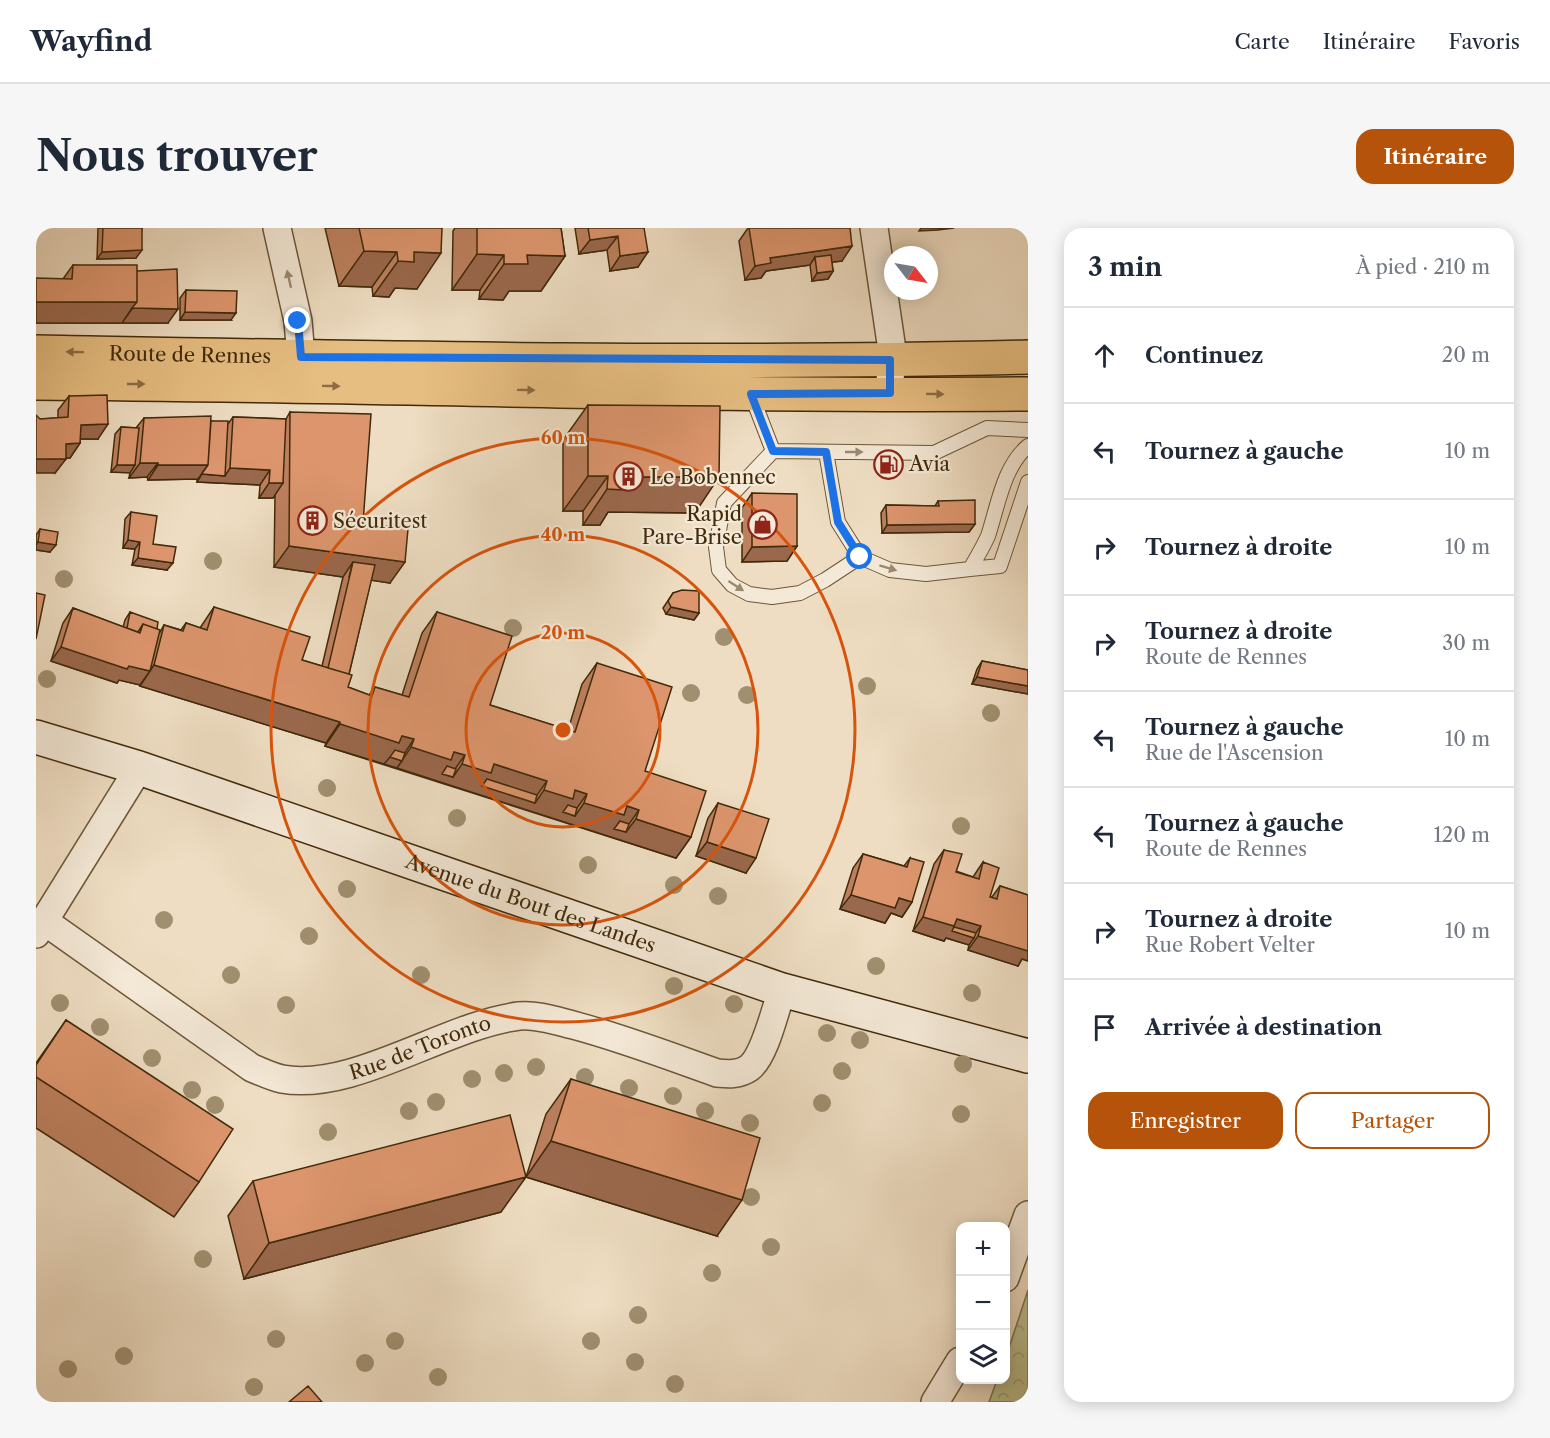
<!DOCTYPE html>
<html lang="fr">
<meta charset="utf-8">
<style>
body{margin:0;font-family:"Libre Caslon Text",serif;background:#f6f6f7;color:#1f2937}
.controls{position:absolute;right:18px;bottom:18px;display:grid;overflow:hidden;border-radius:12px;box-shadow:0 3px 15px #0003}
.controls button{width:54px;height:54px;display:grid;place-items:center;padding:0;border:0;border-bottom:2px solid #e0e1e3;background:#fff;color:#1f2937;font:30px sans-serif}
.compass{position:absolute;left:848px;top:18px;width:54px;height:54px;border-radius:50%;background:#fff;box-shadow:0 3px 15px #0003;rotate:121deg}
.stop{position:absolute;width:18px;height:18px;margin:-14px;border:4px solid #1a73e8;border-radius:50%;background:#fff}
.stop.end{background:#1a73e8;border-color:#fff;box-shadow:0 2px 6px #0008}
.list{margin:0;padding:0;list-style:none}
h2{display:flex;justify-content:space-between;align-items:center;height:78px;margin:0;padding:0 24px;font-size:26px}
h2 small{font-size:20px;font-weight:400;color:#747a83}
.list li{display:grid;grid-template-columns:39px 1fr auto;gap:18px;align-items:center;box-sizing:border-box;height:96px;padding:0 24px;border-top:2px solid #e0e1e3}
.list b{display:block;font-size:22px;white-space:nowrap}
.list p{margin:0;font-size:20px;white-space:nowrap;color:#747a83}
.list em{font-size:20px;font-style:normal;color:#747a83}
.actions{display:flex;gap:12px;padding:18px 24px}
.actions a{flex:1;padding:14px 0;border:2px solid #b45309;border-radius:18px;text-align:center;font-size:21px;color:#b45309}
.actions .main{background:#b45309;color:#fff}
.icon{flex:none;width:33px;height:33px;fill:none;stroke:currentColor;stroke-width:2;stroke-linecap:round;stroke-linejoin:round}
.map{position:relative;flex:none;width:992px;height:1174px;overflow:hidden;border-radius:18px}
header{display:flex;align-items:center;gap:36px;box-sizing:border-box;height:84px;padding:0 30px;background:#fff;border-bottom:2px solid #e0e1e3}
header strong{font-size:28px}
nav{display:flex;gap:33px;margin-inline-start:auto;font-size:21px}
.intro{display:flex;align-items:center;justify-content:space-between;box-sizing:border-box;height:144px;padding:0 36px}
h1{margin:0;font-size:42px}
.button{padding:15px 27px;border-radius:18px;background:#b45309;color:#fff;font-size:21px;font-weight:700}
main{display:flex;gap:36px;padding:0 36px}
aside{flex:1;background:#fff;border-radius:18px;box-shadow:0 3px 15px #0003}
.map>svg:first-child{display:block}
</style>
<header>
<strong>Wayfind</strong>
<nav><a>Carte</a><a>Itinéraire</a><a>Favoris</a></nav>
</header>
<div class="intro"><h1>Nous trouver</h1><a class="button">Itinéraire</a></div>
<main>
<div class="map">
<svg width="992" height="1174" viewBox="0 0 992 1174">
<defs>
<pattern id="park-crowns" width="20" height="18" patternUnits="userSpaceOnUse" patternTransform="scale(1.5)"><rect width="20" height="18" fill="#bcc090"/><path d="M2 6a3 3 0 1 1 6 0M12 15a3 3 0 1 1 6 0" fill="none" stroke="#9a9c74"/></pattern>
</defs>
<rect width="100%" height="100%" fill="#eeddc2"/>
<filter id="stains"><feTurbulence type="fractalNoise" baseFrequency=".00333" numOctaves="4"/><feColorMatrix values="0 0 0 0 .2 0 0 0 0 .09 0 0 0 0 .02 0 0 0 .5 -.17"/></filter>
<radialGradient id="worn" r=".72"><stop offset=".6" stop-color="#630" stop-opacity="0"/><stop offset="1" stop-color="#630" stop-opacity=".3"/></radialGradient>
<path fill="url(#park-crowns)" stroke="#7e754d" stroke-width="1.5" d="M992,1062V1174H953L961,1152H969L970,1129Z"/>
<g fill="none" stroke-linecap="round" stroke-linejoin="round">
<defs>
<path id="lane" d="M715,166L737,223L898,225L951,200L992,202
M737,223L688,275L680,319L683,342L696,357L713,366L736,369L764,365L789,352L824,329
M790,224L802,294L824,329L854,342L890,346L934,341C940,331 947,319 952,308C962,278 967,239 992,218
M934,341L964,338L992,254"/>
<g id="street">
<path d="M241,0L262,93L265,129"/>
<path d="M838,0L855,115L854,165"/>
<path id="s1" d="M8,693L216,840C226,844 236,849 246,851C318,864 410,797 483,788C500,786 521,793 537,797C586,810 633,828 681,845C692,846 703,847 713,840C729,828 739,782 746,762"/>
<path d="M0,706L103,540"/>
<path d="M969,1050L992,987"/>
<path d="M899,1174L924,1133"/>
</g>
<g id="secondary">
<path id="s2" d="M0,509L103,540L746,762L992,828"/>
</g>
<g id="primary">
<path id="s3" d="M0,124C331,130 661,137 992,129"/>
<path d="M0,155C331,157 661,169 992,166"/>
</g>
</defs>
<use href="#lane" stroke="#6c5738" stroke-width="16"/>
<use href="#street" stroke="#6c5738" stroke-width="30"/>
<use href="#secondary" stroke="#412a0a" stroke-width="36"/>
<use href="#primary" stroke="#412a0a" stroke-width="36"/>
<use href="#lane" stroke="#f4e9d7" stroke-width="14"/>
<use href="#street" stroke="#f4e9d7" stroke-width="27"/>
<use href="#secondary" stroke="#f4e9d7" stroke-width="33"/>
<use href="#primary" stroke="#e7be81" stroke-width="33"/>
</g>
<g fill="#a08f70">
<circle cx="177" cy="333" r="9"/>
<circle cx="28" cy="351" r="9"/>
<circle cx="477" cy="400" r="9"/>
<circle cx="688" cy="409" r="9"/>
<circle cx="11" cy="451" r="9"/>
<circle cx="831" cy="458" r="9"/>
<circle cx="655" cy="465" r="9"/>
<circle cx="711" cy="467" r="9"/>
<circle cx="955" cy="485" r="9"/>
<circle cx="291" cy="560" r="9"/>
<circle cx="421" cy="590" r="9"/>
<circle cx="925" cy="598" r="9"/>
<circle cx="552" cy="637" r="9"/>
<circle cx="638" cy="657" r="9"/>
<circle cx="311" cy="661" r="9"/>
<circle cx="682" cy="668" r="9"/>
<circle cx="128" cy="692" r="9"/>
<circle cx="273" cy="708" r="9"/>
<circle cx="840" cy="738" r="9"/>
<circle cx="195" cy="747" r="9"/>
<circle cx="385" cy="747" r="9"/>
<circle cx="638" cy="758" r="9"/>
<circle cx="936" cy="765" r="9"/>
<circle cx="24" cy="775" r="9"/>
<circle cx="698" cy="776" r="9"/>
<circle cx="250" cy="777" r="9"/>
<circle cx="64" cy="799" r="9"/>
<circle cx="791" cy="805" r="9"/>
<circle cx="824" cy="812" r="9"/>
<circle cx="116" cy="830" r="9"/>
<circle cx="927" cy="836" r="9"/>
<circle cx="500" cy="839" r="9"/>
<circle cx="806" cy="843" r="9"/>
<circle cx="468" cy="845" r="9"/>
<circle cx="549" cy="849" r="9"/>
<circle cx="436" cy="851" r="9"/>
<circle cx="593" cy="860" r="9"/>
<circle cx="156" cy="862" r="9"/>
<circle cx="637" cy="868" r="9"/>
<circle cx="400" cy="874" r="9"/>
<circle cx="786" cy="875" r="9"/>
<circle cx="179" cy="877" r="9"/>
<circle cx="373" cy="883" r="9"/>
<circle cx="669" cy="883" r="9"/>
<circle cx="925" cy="886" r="9"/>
<circle cx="714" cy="895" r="9"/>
<circle cx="292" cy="904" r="9"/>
<circle cx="715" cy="969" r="9"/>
<circle cx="735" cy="1019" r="9"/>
<circle cx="167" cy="1031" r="9"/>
<circle cx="676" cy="1045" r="9"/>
<circle cx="602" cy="1087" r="9"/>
<circle cx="240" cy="1111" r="9"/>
<circle cx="359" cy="1113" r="9"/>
<circle cx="555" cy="1113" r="9"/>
<circle cx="88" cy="1128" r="9"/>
<circle cx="599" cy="1134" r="9"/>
<circle cx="329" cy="1135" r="9"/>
<circle cx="32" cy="1141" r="9"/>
<circle cx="402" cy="1149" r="9"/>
<circle cx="639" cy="1156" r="9"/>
<circle cx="218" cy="1159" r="9"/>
</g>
<path fill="#bd805e" stroke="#412a0a" stroke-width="1.5" d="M62,0H106L100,30L61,31Z
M289,0H406L381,61L359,60L353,69L337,68L336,59L303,58Z
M419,0H525L529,28L505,63H473L467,72L443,71L444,62H416L417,3Z
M539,0H608L602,39L574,43L571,22L543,26Z
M712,0H814L806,33L796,34L797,43L792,51L776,53L774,37L730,43L725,50L709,52L703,13Z
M37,37L101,43L132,95H0L27,51Z
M150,62L195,92H144V70Z
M33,168L62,211H44V215L34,230H30L19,245L4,191L22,190V182Z
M552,177L659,285L572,284L564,297H547V283H527V212Z
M254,184L327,295L354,355L335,352L313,446L312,459L333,467L339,459L366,467L386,405L401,384L454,477L532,502L546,456L561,435L609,543L655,609L640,630L289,518L290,515L104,458V457L83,452L81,455L15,433L27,395L37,380L87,399L89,392L94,384L121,401L124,404L128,397L145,402L150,395L164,400L178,379L266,432L286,438L307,349L238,339L239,268L237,270H223L224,257L161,254V251L112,252L111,249L93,250L94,244H75L79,206L85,199L100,200L108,190L175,193L192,196L197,189L250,191Z
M716,265L761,318L751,333L706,334V280Z
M902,273L939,296L933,304L846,305L845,285L850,277L899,278Z
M95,284L131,342L96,337L99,321L87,320L89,291Z
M4,301L14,324L0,322V307Z
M637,365L663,385L658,392L630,386L627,380Z
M946,433L992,442V466L936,456L941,441Z
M682,575L710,645L660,628L672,590Z
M908,622L920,643L937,649L947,634L954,669H956L964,658L992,667V733L986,731L982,738L932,722L933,716V717L910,710L908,713L877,703L898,636Z
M827,626L868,638L874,630L876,674L866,689L855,685L849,695L804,681L817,640Z
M30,792L163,954L138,989L0,900V835Z
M535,851L681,1008L490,949L510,886Z
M217,953L465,984L208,1051L192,988Z"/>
<path fill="#9a684c" stroke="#412a0a" stroke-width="1.5" d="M885,0H904L902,2L883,3Z
M904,0H918L902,2Z
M582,8L571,22L543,26L554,12Z
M816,18L806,33L780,36L779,29L774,37L730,43L725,50L709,52L719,38L734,30Z
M106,22L100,30L61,31L66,24Z
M328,23L361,24L336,59L303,58Z
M378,24L405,25L381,61L359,60L353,69L337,68L362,33Z
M612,24L602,39L574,43L584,28Z
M441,26L468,27L444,62H416Z
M491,27L529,28L505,63H473L467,72L443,71L468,36Z
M797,43L792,51L776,53L781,45Z
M0,74H101L86,95H0Z
M96,80L142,81L132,95H86Z
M149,84L200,85L195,92H144Z
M72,196L62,211H35L45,197Z
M44,215L34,230H20L30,216Z
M0,231H30L19,245H0Z
M104,235H122L111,249L93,250Z
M81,237H99L94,245L75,244Z
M122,237H172L162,251L112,252Z
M194,240L234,242L224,257L161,254L166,246L189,248Z
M552,248H572L547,283H527Z
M588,249H683L659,285L572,284L564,297H547L571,261Z
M233,255H247L237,270H223Z
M939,296L933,304L846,305L851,297Z
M92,312L104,314L99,321L87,320Z
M2,314L20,317L14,324L0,322V317Z
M253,318L369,334L354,355L313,349L317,334L307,349L238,339Z
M761,318L751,333L706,334L716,319Z
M102,330L137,335L131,342L96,337Z
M635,379L663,385L658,392L630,386Z
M25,419L114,443L104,457L83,452L81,455L15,433Z
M118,437L304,494L290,515L104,458Z
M941,449L992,458V466L936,456Z
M304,496L366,508L378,511L364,532L366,533L361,540L348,536L354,529L348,536L289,518Z
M375,519L418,524L429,527L414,548L417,549L426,536H458L511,553L496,574L499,575L508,562H539L551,566L536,587L539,588L548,575L591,578L603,582L588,603L590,604L600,591L655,609L640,630L361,540Z
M671,614L720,630L710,645L660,628Z
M815,667L863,670L876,674L866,689L855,685L849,695L804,681Z
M887,689L921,691L945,698L937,709L938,710L933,717L910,710L908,713L877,703Z
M942,708L992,720V733L986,731L982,738L932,722Z
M515,913L706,972L681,1008L490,949Z
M490,949L465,984L208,1051L233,1015Z"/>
<path fill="#dc956d" stroke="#412a0a" stroke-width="1.5" d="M67,0H106V22L66,24Z
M323,0H406L405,25L378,24V34L362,33L361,24L328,23Z
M441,0H525L529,28L491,27L492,36H468V27L441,26Z
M552,0H608L612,24L584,28L582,8L554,12Z
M713,0H814L816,18L734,30L735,35L719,38Z
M795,27L797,43L781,45L779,29Z
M37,37H101V74H0V50L36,51Z
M141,41L142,81L96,80L101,74V43Z
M150,62L201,63L200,85L149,84Z
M71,167L72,196L45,197L44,215L30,216V231H0V187L4,191L32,189L33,168Z
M552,177L684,178L683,249H588V262L571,261L572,248H552Z
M254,184L335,186L327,295L372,301L369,334L253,318Z
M175,188L172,237H122V235H104L108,190Z
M197,189L250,191L247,255H233L234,242L194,240Z
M175,193H192L189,248L166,246L167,244L172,237Z
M85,199L103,200L99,237H81Z
M716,265L761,266V318L716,319Z
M939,272V296L851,297L850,277L903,278L902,273Z
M95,284L121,288L117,316L140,319L137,335L102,330L104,314L92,312Z
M4,301L22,304L20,317L2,314Z
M317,334L339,337L313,446L292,440Z
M646,362L663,363V385L635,379L632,373L637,365Z
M0,365L9,367L0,411Z
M178,379L274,409L266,432L316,447L312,459L336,468L339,459L373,469L401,384L476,408L454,477L539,504L561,435L636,459L609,543L670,563L655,609L600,591L603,582L591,578L588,587L548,575L551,566L539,562L537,571L508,562L511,553L458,536L455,545L426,536L429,527L418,524L415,532L375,519L378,511L366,508L363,515L304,496V494L118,437L128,397L147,403L150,395L171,402Z
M37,380L104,405L107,396L124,402L114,443L93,438L91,441L25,419Z
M94,384L122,394L121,401L107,396L102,404L91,400Z
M946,433L992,442V458L941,449Z
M359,522L369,525L366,533L354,529Z
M411,538L420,541L417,549L406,546Z
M451,551L501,567L499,575L446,558Z
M682,575L733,591L720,630L671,614Z
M532,577L541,580L539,588L527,584Z
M584,593L593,596L590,604L578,601Z
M908,622L926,626L920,644L943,651L947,634L963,640L954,669L961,671L964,658L992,667V723L942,708L945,698L921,691L918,698L887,689Z
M827,626L871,639L874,630L888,634L876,674L863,670L859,680L815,667Z
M918,699L940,705L938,710L916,703Z
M30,792L197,901L163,954L0,849V837Z
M535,851L724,910L706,972L515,913Z
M474,887L490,949L233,1015L217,953Z
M272,1158L286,1174H253Z"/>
<defs><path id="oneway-solid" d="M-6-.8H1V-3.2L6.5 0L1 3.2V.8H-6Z" transform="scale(1.5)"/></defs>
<g fill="#9a8a70">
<use href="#oneway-solid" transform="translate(253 51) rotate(-103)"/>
<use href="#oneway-solid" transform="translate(818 224)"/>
<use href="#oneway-solid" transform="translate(852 340) rotate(17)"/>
<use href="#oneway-solid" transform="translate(700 358) rotate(33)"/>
</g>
<g fill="#8c6d40">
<use href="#oneway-solid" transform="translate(39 124) rotate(-179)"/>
<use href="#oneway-solid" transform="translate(100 156)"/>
<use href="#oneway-solid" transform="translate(295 158) rotate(1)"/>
<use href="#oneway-solid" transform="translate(490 162) rotate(1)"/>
<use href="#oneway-solid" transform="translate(899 166) rotate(1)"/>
</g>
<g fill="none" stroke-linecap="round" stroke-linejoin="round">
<path stroke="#1a73e8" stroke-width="8" d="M262,93L265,129L854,132V165L715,166L737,223L790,224L802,294L824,329"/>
</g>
<g fill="none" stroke="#d7540c" stroke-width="3">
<circle cx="527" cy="502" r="97"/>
<circle cx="527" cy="502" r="195"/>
<circle cx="527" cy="502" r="292"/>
</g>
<defs>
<symbol id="fuel-ring" viewBox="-11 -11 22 22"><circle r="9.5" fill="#f4e9d7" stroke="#8f2418" stroke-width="1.5"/><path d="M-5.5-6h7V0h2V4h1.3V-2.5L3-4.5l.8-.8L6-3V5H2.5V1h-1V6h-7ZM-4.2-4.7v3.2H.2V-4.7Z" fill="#8f2418"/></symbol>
<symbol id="building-ring" viewBox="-11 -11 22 22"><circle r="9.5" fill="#f4e9d7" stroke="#8f2418" stroke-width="1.5"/><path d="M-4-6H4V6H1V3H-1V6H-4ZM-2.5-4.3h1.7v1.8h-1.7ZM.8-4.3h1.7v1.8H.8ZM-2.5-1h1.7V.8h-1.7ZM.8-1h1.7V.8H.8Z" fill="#8f2418"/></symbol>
<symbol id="shop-ring" viewBox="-11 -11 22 22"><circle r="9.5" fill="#f4e9d7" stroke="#8f2418" stroke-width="1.5"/><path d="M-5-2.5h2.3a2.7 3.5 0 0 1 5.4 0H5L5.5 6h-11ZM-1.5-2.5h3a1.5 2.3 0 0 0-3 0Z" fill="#8f2418"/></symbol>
</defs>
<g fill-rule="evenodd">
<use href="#fuel-ring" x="836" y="220" width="33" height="33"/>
<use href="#building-ring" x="576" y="232" width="33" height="33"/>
<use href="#building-ring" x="260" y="276" width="33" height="33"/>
<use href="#shop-ring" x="710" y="280" width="33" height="33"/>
</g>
<g text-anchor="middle" stroke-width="4.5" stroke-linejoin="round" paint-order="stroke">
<g font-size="20" fill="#412a0a" stroke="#f4e9d7">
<text dy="7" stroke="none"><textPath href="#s3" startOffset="154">Route de Rennes</textPath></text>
<text dy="7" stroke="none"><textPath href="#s2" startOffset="522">Avenue du Bout des Landes</textPath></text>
<text dy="7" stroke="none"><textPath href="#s1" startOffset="430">Rue de Toronto</textPath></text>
</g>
<g font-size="20" fill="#412a0a" stroke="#f4e9d7" text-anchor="start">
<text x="873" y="243">Avia</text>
<text x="614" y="256">Le Bobennec</text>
<text x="706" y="293" text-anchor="end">Rapid<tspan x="706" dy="23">Pare-Brise</tspan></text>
<text x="297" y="300">Sécuritest</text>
</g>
</g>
<circle cx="527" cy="502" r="9" fill="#d7540c" stroke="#f4e9d7" stroke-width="3"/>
<g font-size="18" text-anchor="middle" font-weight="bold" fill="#d7540c" stroke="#f4e9d7" stroke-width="4.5" stroke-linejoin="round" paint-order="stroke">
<text x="527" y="216">60 m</text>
<text x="527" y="313">40 m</text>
<text x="527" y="411">20 m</text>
</g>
<rect width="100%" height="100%" filter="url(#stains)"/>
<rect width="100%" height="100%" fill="url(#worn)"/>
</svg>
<div class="controls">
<button>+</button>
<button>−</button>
<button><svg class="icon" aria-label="layers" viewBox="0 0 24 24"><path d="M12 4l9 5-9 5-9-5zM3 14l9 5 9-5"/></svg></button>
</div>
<svg class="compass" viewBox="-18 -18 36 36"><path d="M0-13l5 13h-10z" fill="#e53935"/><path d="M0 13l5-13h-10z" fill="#747a83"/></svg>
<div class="stop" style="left:824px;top:329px"></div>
<div class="stop end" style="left:262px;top:93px"></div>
</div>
<aside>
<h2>3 min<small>À pied · 210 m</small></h2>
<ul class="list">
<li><svg class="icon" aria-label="ahead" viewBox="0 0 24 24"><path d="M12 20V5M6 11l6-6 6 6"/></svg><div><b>Continuez</b></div><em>20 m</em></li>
<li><svg class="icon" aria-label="left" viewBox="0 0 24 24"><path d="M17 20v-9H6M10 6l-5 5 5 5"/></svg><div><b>Tournez à gauche</b></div><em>10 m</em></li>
<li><svg class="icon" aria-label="right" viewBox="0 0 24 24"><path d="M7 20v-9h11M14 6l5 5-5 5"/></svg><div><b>Tournez à droite</b></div><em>10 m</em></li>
<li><svg class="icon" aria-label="right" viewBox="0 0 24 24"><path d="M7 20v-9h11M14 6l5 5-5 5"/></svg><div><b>Tournez à droite</b><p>Route de Rennes</p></div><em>30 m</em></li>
<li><svg class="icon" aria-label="left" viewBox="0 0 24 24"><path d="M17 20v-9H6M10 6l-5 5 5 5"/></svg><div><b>Tournez à gauche</b><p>Rue de l'Ascension</p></div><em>10 m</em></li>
<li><svg class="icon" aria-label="left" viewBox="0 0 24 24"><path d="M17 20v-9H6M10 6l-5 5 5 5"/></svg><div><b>Tournez à gauche</b><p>Route de Rennes</p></div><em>120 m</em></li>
<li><svg class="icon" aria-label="right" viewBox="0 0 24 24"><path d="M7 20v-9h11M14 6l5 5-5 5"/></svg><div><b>Tournez à droite</b><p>Rue Robert Velter</p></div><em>10 m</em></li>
<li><svg class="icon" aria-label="arrive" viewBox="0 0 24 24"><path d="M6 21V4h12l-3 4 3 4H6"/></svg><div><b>Arrivée à destination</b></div></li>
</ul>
<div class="actions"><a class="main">Enregistrer</a><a>Partager</a></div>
</aside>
</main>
